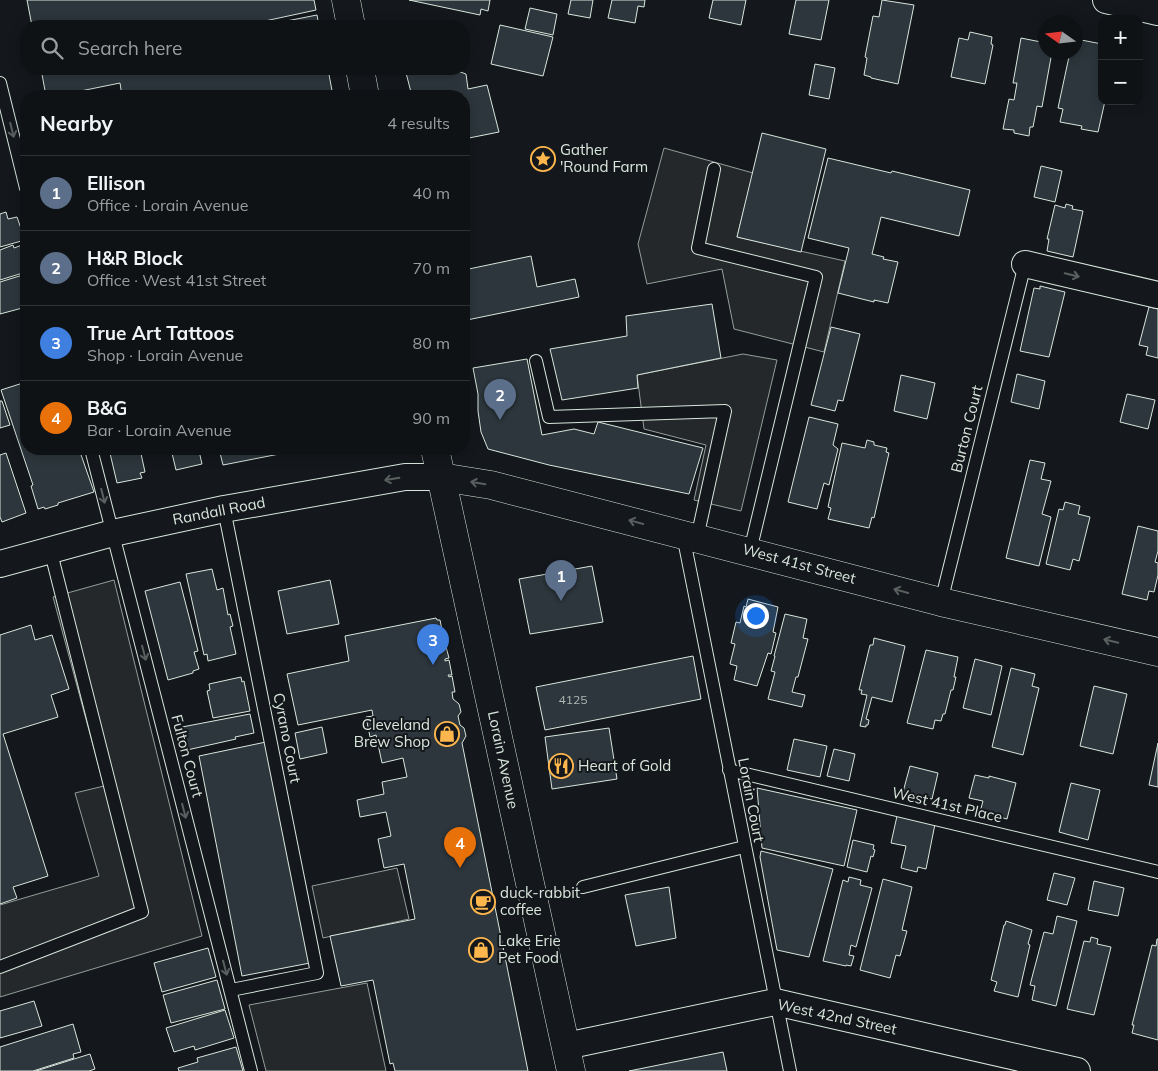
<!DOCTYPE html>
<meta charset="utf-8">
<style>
body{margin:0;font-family:Mulish,sans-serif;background:#1d2022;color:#f1f3f6}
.controls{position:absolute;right:15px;top:15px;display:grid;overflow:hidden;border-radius:10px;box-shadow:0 2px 12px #0003}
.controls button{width:45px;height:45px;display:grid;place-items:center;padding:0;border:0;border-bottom:1px solid #2f3234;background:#0f1215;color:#f1f3f6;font:25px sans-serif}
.compass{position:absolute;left:1038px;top:15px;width:45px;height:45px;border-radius:50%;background:#0f1215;box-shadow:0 2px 12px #0003;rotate:284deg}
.you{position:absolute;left:755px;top:615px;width:18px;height:18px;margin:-12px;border:4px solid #fff;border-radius:50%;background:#1a73e8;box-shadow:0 0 0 8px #1a73e833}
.badge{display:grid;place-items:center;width:32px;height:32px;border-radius:50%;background:#0b8043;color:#fff;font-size:16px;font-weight:700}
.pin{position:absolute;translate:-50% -41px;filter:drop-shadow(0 1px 2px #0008)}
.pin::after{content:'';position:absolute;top:26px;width:18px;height:15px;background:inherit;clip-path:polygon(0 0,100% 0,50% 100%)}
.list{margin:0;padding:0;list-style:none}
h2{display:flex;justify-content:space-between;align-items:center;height:65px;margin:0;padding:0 20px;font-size:21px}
h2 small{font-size:16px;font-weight:400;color:#9b9ea0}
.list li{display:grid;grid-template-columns:32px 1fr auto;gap:15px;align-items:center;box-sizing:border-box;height:75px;padding:0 20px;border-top:1px solid #2f3234}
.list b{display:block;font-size:19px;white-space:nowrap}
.list p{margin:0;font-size:16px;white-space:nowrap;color:#9b9ea0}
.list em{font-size:16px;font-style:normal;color:#9b9ea0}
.icon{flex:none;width:28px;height:28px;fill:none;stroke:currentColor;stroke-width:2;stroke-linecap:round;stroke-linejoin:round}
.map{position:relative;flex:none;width:1158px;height:1071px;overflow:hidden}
.search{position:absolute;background:#0f1215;box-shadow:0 2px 12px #0003;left:20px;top:20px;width:450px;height:55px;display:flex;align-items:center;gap:12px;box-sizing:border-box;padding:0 18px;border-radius:20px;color:#9b9ea0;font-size:19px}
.panel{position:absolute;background:#0f1215;box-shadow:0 2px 12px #0003;left:20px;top:90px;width:450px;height:365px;border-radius:20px}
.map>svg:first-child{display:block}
</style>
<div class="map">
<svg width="1158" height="1071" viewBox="0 0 1158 1071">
<rect width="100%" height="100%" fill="#14181c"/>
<path fill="#24282b" stroke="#939e99" d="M664,148L753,173L737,237L845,261L824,352L734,329L722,269L647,284L638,244Z
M743,354L777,360L741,511L694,500L706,445L644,429L637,375Z
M114,580L202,936L0,997V905L99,876L75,793L104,786L53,597Z
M397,868L409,919L323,938L312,886Z
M367,983L386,1071H266L249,1005Z"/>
<path fill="#2c363c" stroke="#d8e6dc" d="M27,0H314L316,10L265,21L266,25L317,15L319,26H32Z
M409,0H490L488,11L481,9L480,15Z
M571,0H593L590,18L568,14Z
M612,0H645L644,7L638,6L635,23L608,18Z
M713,0H746L741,25L709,18Z
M796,0H829L821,40L789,34Z
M882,0L914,5L898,84L871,78V77L864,75L867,58L865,57L873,16L879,17Z
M530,8L557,14L553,35L525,29Z
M500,25L553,37L543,76L491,64Z
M970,32L992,37L991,44L993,45L985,84L951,77L959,38L968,40Z
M1021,38L1046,43V52H1052L1042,107L1037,106L1033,127H1030L1029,136L1014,133V130L1003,129L1009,99L1014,100L1017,83H1013Z
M1076,39L1102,44V101H1105L1098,132L1081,129L1082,126L1060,122L1063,109L1058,108L1070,52H1076Z
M815,64L835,68L829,99L809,95Z
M41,69H328L333,96H122L120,83L56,96H46Z
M405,69H452L466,74L468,89L487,85L499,132L464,139V96H412Z
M762,133L826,149L801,252L737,237Z
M828,158L891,173L892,171L970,190L959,236L881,217L872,254L884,257L883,259L898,262L888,303L874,300V302L838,293L849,248L808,238Z
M1041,166L1062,171L1055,202L1034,197Z
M1066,204L1073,206L1072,209L1083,211L1073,257L1047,251L1049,239H1047L1055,205L1065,208Z
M6,212L8,219L17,217L25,240L0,247V214Z
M13,245L14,248L22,245L26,259V272L0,280V250Z
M531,256L537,287L575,279L579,297L467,320L464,305V270Z
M26,274V307L0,314V282Z
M1040,286L1065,292L1049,357L1020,351L1034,288L1040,289Z
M712,304L721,358L637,375L638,388L562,400L550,349L627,336L626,316Z
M1149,307L1158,309V358L1146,355L1148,347L1139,345Z
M831,327L860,334L843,401L838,400L835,411L811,405Z
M527,359L542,435L574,429L594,434L598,422L703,448L689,494L549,465L488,449L481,432L478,411V394L473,368Z
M1017,374L1045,381L1039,409L1011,402Z
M901,375L935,383L927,419L894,411Z
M26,382V449H79L94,492L58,503V505L45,509L44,507L38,509L31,486L33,485L1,390Z
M1127,394L1155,400L1148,429L1120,422Z
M0,401H2L10,425L0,428Z
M809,417L838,424L833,445L838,449L829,485L824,483L817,509L788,502Z
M867,440L874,442V445L887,448L886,452L889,453L874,518L872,517L869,528L828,519L831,508L828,507L842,443L865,448Z
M109,449H140L145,472L140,473L142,478L117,483Z
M171,449H204L199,451L202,464L176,470Z
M219,449H305L223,465Z
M6,453L26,513L2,522L0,517V455Z
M1030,460L1045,463L1041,479L1051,481L1042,514L1051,517L1039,566L1006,558Z
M1065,502L1080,506L1078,514L1090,517L1079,561L1073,559L1070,570L1046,564L1059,509L1063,510Z
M1138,526L1158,531V551L1155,562L1158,563V575L1154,592L1149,591L1147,600L1122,594Z
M592,566L603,622L530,634L519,579Z
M212,569L217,590L223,588L228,615L230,614L233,626L230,627L236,654L208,661L207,654L204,655L186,574Z
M330,580L339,624L287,634L278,591Z
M180,582L198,651L194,652L199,669L193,671V673L168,680L145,591Z
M748,599L778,607L773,632L776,633L771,654L768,653L757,686L734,680L737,666L730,664L735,644L731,643L736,622L740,623L744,606L746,607Z
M785,614L807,619L803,638L808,639L798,677H796L792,692L805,695L802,707L768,699L775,672L771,671L775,656H774Z
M436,618L437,620H440L444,640H441L442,644L445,643L449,658L445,659V661L449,660L452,675H448L449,677L452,676L455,692H452L453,699L459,704L461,712L458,716L460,725L464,728L466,736L462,743L528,1071H395L393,1063L390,1064L373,980L341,986L330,936L415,919L404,864L384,868L378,839L391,836L386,812L360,817L357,800L384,794L382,782L407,777L403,758L382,763L376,735L370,737L366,717L373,716L372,710L298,725L287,674L349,661L345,636Z
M31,625L35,640L52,635L69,689L51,695L58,717L3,734L48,876L13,887L17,898L0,904V635Z
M874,638L905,646L892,702L872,697L866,719L869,720L868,725H866V727L860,726L867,695L861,694L862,690H859L870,645H873Z
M926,650L958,657L954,677H956L953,690H951L945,714H943L941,721L935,720L933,729L907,723Z
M693,656L701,699L545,730L536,687Z
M975,659L1002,666L991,715L963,708Z
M1011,668L1035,674L1032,686L1039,688L1023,755L992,747Z
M241,677L242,682L244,681L250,711L213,718L207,691L210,690L209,684Z
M1094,686L1127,694L1113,754L1080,746Z
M250,714L254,733L235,737L236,739L187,750L182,727Z
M322,727L327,753L300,759L295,733Z
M609,728L617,779L552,789L545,737Z
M794,739L827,746L820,777L787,770Z
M266,742L310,963L242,976L199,756Z
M1158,743V787L1149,785Z
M834,749L855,754L849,781L827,776Z
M910,766L938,773L932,799L903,792Z
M975,775L989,778V776L1016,783L1007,819L980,812L983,801L969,798Z
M1071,783L1100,790L1088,840L1059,832Z
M757,788L857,810L844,866L762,848Z
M897,816L935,824L926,869L918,867L917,872L901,868L906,846L891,843Z
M853,840L874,845L873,849L875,850L873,857L871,856L867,872L847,867Z
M761,851L833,869L809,957L777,950L760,857Z
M1054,873L1075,878L1067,905L1047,900Z
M849,877L861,880L860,885L872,888L856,947L851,945L849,955L854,956L851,966L846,965V966L823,961L843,880L848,882Z
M883,879L912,887L902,930L907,931L900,956L896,955L890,978L860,970Z
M1094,881L1124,888L1118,916L1088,910Z
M669,887L676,938L636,946L625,895Z
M1057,916L1077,921L1056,1006L1032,1000L1035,986L1030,985L1044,932L1053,934Z
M1006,921L1032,930L1028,944L1030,945L1018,997L994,991L997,982L991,980L1004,925H1005Z
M1091,937L1098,939L1097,944L1111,947L1094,1015L1067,1009L1084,941L1090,942Z
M1157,939H1158V1040L1132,1033L1134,1025H1132L1152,945L1156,946Z
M208,948L216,977L162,992L154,963Z
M217,980L225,1009L171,1023L163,995Z
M34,1001L42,1026L0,1038V1011Z
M225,1010L234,1038L195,1050L194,1046L174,1052L166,1028Z
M73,1024L81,1052L73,1054L74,1058L33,1071H0V1047Z
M236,1047L243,1071H179L178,1068L198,1062L197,1058Z
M723,1052L727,1071H629Z
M90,1054L95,1069L89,1071H36Z"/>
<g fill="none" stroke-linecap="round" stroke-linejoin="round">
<defs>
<path id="lane" d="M0,83L26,188
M714,169L698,248L816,277L750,551
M536,361L549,417L725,411L697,538
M91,449L251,1071
M224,509L317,973L231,990
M683,535L790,1071
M941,602L1025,264
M729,770L1158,872
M583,887L744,847
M0,967L142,912L50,549"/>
<path id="street" d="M1106,0L1158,12
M1025,264L1158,295
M0,564L113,533L224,509L405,477H441
M566,1046L775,1002L1077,1071"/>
<path id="secondary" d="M441,477L491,485L941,602L1158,652"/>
<path id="primary" d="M346,0L351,26
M360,69L365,96
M435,449L571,1071"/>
</defs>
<use href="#lane" stroke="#d8e6dc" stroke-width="14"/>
<use href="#street" stroke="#d8e6dc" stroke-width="28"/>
<use href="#secondary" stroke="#d8e6dc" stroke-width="29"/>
<use href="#primary" stroke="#d8e6dc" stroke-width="29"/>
<use href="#lane" stroke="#14181c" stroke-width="12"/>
<use href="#street" stroke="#14181c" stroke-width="26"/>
<use href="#secondary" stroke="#14181c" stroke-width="28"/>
<use href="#primary" stroke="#14181c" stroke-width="28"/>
</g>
<defs><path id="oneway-shaft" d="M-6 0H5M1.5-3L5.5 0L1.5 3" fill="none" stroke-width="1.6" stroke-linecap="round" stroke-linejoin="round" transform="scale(1.25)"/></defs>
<g stroke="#59605f">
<use href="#oneway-shaft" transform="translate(12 130) rotate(76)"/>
<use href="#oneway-shaft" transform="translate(1072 275) rotate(13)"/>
<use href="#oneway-shaft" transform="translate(392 479) rotate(170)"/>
<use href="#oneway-shaft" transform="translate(478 483) rotate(-171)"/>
<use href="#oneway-shaft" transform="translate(103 496) rotate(76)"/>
<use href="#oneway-shaft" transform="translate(636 522) rotate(-165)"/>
<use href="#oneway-shaft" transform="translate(901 591) rotate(-165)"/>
<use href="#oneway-shaft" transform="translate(1111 641) rotate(-167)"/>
<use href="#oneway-shaft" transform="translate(144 653) rotate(75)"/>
<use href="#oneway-shaft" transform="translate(184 811) rotate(75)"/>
<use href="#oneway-shaft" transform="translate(225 968) rotate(75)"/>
</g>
<defs>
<symbol id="sight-ring" viewBox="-11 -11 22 22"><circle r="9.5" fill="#14181c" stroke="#ffb74d" stroke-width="1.5"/><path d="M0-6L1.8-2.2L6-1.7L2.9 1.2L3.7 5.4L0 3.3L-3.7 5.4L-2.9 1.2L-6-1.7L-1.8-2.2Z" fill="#ffb74d"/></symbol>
<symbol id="shop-ring" viewBox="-11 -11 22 22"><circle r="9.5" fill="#14181c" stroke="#ffb74d" stroke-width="1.5"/><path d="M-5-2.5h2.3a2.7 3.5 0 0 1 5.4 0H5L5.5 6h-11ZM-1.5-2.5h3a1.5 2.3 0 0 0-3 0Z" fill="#ffb74d"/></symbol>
<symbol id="restaurant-ring" viewBox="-11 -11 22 22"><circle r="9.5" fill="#14181c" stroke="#ffb74d" stroke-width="1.5"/><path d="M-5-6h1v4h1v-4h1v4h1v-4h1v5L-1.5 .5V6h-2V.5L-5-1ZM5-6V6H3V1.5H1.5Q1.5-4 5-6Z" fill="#ffb74d"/></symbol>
<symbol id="cafe-ring" viewBox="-11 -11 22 22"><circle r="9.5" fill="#14181c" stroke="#ffb74d" stroke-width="1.5"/><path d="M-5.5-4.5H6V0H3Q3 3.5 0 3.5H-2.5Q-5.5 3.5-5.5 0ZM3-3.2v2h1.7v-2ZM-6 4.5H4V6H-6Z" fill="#ffb74d"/></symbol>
</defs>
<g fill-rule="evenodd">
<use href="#sight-ring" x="529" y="145" width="28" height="28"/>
<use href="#shop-ring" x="433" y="720" width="28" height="28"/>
<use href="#restaurant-ring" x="547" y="752" width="28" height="28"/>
<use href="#cafe-ring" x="469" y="888" width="28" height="28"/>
<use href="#shop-ring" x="467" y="936" width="28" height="28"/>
</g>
<g text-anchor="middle" stroke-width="4" stroke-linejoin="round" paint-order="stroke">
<g font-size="12" fill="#adbab4">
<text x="573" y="704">4125</text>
</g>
<g font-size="15" fill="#d8e6dc" stroke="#14181c" text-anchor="start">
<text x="560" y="155">Gather<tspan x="560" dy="17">'Round Farm</tspan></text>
<text x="430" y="730" text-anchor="end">Cleveland<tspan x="430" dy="17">Brew Shop</tspan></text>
<text x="578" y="771">Heart of Gold</text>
<text x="500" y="898">duck-rabbit<tspan x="500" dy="17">coffee</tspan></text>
<text x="498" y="946">Lake Erie<tspan x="498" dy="17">Pet Food</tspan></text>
</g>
<g font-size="15" fill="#d8e6dc" stroke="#14181c">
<text transform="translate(967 429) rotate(-76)" y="5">Burton Court</text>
<text transform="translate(219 511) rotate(-11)" y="5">Randall Road</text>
<text transform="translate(799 564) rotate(15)" y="5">West 41st Street</text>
<text transform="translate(287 738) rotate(79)" y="5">Cyrano Court</text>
<text transform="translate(187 756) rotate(75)" y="5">Fulton Court</text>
<text transform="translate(503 760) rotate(78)" y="5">Lorain Avenue</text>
<text transform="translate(751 800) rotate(79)" y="5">Lorain Court</text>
<text transform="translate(947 805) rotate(13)" y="5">West 41st Place</text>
<text transform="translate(837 1017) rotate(12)" y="5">West 42nd Street</text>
</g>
</g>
</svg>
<div class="controls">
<button>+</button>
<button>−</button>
</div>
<svg class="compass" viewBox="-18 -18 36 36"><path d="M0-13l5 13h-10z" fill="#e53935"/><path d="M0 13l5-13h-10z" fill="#9b9ea0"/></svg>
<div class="you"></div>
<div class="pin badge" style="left:561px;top:601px;background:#5c6f8a">1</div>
<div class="pin badge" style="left:500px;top:420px;background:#5c6f8a">2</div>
<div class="pin badge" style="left:433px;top:665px;background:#3f7fe0">3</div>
<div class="pin badge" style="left:460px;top:868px;background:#e8710a">4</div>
<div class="search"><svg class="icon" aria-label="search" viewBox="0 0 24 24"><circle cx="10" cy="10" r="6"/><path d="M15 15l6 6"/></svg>Search here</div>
<section class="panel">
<h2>Nearby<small>4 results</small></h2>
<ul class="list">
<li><span class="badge" style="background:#5c6f8a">1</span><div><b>Ellison</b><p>Office · Lorain Avenue</p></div><em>40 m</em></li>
<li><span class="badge" style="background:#5c6f8a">2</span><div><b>H&amp;R Block</b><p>Office · West 41st Street</p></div><em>70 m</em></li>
<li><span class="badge" style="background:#3f7fe0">3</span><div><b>True Art Tattoos</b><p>Shop · Lorain Avenue</p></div><em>80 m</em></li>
<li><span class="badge" style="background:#e8710a">4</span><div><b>B&amp;G</b><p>Bar · Lorain Avenue</p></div><em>90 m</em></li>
</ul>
</section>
</div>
